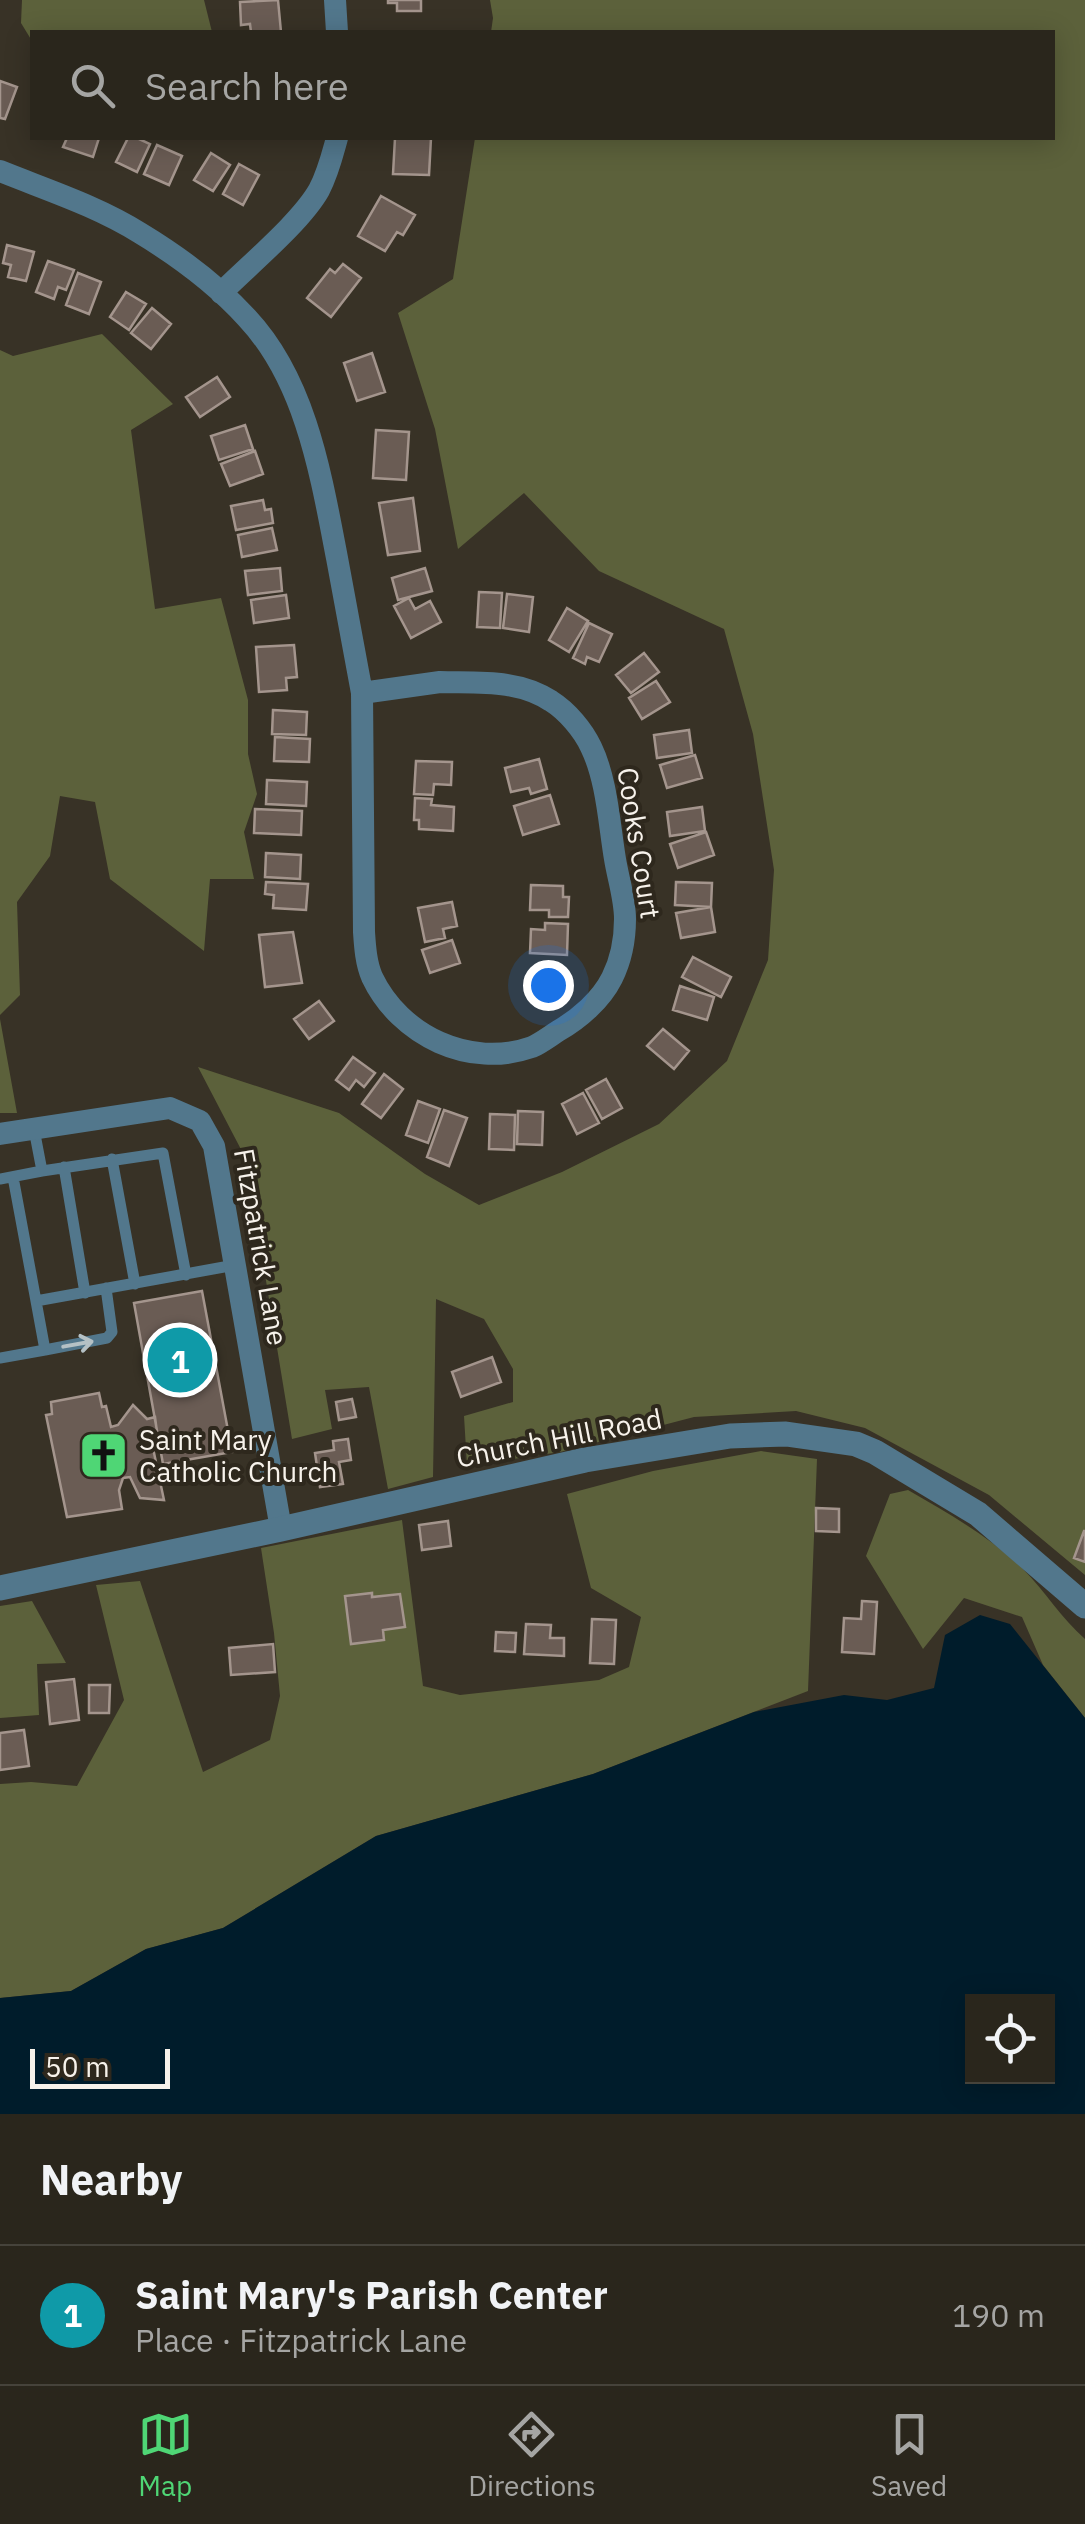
<!DOCTYPE html>
<meta charset="utf-8">
<style>
body{margin:0;font-family:"IBM Plex Sans",sans-serif;background:#322e25;color:#f1f3f6}
.controls{position:absolute;right:30px;bottom:30px;display:grid;overflow:hidden;border-radius:0px;box-shadow:0 5px 25px #0003}
.controls button{width:90px;height:90px;display:grid;place-items:center;padding:0;border:0;border-bottom:2px solid #46433b;background:#2a261c;color:#f1f3f6;font:50px sans-serif}
.scale{position:absolute;left:30px;bottom:25px;width:140px;box-sizing:border-box;padding-left:10px;border:5px solid #f7f2eb;border-top:0;font-size:28px;line-height:35px;white-space:nowrap;color:#f7f2eb;-webkit-text-stroke:8px #2e281d;paint-order:stroke}
.you{position:absolute;left:548px;top:985px;width:35px;height:35px;margin:-25px;border:8px solid #fff;border-radius:50%;background:#1a73e8;box-shadow:0 0 0 15px #1a73e833}
.badge{display:grid;place-items:center;width:65px;height:65px;border-radius:50%;background:#4fd675;color:#fff;font-size:32px;font-weight:700}
.pin{position:absolute;translate:-50% -50%;border:5px solid #fff;box-shadow:0 2px 10px #0006}
.list{margin:0;padding:0;list-style:none}
h2{display:flex;justify-content:space-between;align-items:center;height:130px;margin:0;padding:0 40px;font-size:42px}
h2 small{font-size:32px;font-weight:400;color:#a5a5a3}
.list li{display:grid;grid-template-columns:65px 1fr auto;gap:30px;align-items:center;box-sizing:border-box;height:140px;padding:0 40px;border-top:2px solid #46433b}
.list b{display:block;font-size:38px;white-space:nowrap}
.list p{margin:0;font-size:32px;white-space:nowrap;color:#a5a5a3}
.list em{font-size:32px;font-style:normal;color:#a5a5a3}
.icon{flex:none;width:55px;height:55px;fill:none;stroke:currentColor;stroke-width:2;stroke-linecap:round;stroke-linejoin:round}
.map{position:relative;flex:none;width:1085px;height:2114px;overflow:hidden}
.search{position:absolute;background:#2a261c;box-shadow:0 5px 25px #0003;left:30px;right:30px;top:30px;height:110px;display:flex;align-items:center;gap:25px;box-sizing:border-box;padding:0 35px;border-radius:0px;color:#a5a5a3;font-size:38px}
.sheet{height:270px;background:#2a261c}
nav{display:flex;justify-content:space-around;align-items:center;box-sizing:border-box;height:140px;border-top:2px solid #46433b;background:#2a261c;font-size:28px;color:#a5a5a3}
nav a{display:grid;justify-items:center;gap:5px}
nav .on{color:#4fd675}
.map>svg:first-child{display:block}
</style>
<div class="map">
<svg width="1085" height="2114" viewBox="0 0 1085 2114">
<rect width="100%" height="100%" fill="#383226"/>
<path fill="#5c613b" d="M22,0H204L212,32H32V41L21,23Z
M490,0H1085V1575L989,1495L865,1428L796,1411L694,1417L560,1452L467,1466L464,1416L513,1402V1369L484,1319L436,1299L433,1477L388,1489L369,1387L325,1390L332,1429L292,1439L246,1159L198,1067L339,1113L425,1174L479,1205L562,1172L659,1124L727,1061L768,960L774,870L753,734L724,629L599,571L524,493L458,549L435,429L398,313L453,279L475,138H1052V32H491L493,18Z
M102,334L173,404L131,430L155,609L221,598L248,700V754L257,794L244,832L254,879H210L204,951L110,879L95,802L60,796L50,856L17,902L20,995L0,1015V350L13,356Z
M0,1019L17,1113H0Z
M761,1451L817,1459L808,1691L593,1774L376,1836L223,1928L146,1949L71,1991L0,1998V1784L31,1782L77,1786L124,1700L96,1585L140,1581L203,1772L270,1740L280,1696L274,1633L261,1548L402,1520L423,1686L460,1695L599,1680L629,1667L641,1617L591,1588L567,1494L653,1471Z
M908,1490C948,1513 990,1537 1023,1569C1045,1591 1061,1618 1085,1639V1718L1043,1665L1022,1617L964,1598L923,1649L866,1556L890,1494Z
M32,1601L66,1663L37,1664L39,1715L0,1718V1606Z"/>
<path fill="#001c2b" fill-rule="evenodd" d="M980,1615L1010,1624L1085,1718V2114H0V1998L71,1991L146,1949L223,1928L376,1836L593,1774L754,1712L844,1695L887,1700L934,1688L945,1635ZM972,2002H1048V2076H972Z"/>
<path fill="#6a5c54" stroke="#a4958d" stroke-width="2.5" d="M278,0L281,32H251L250,24L241,25L240,2Z
M388,0H421V11H397V3H388Z
M0,81L17,87L5,119L0,118Z
M67,138H99L93,157L63,147Z
M128,138H137L150,144L137,172L116,162Z
M395,138H431L429,175L393,174Z
M157,145L182,156L169,185L144,174Z
M211,153L230,165L213,191L194,180Z
M239,164L259,175L243,205L223,194Z
M381,196L415,215L403,235L397,232L385,251L358,236Z
M7,245L34,252L26,281L8,277L11,265L3,263Z
M48,261L74,270L66,290L58,287L54,299L36,292Z
M343,264L361,278L331,317L307,298L330,269L335,273Z
M78,273L101,282L89,314L66,305Z
M126,292L146,304L129,330L110,317Z
M152,308L171,324L151,349L131,333Z
M372,353L385,392L357,401L344,363Z
M217,377L230,397L200,417L186,397Z
M245,425L253,449L219,460L211,436Z
M376,430L409,432L406,480L373,478Z
M255,451L263,474L230,486L221,464Z
M413,498L420,551L388,555L379,503Z
M263,500L265,510L271,509L273,523L236,530L231,506Z
M272,528L277,550L242,557L238,535Z
M280,568L282,591L248,595L245,571Z
M425,568L432,591L398,600L392,578Z
M479,592L502,593L500,628L477,627Z
M507,594L533,597L529,632L503,628Z
M286,595L289,618L254,623L251,600Z
M409,598L415,609L430,601L441,622L411,638L394,606Z
M567,608L588,621L569,652L549,640Z
M589,623L612,634L599,662L587,657L585,664L573,658Z
M294,645L297,677L286,678L287,690L259,692L256,647Z
M644,653L659,672L631,693L616,675Z
M656,681L670,702L642,719L629,698Z
M273,710L307,712L306,735L272,734Z
M689,730L692,753L657,758L654,735Z
M275,737L310,739L309,762L274,761Z
M695,755L702,778L667,788L660,765Z
M539,759L547,789L531,794L529,788L511,792L505,768Z
M416,761L452,762L451,785L434,784L433,795L414,794Z
M267,780L307,782L306,806L266,804Z
M550,795L559,824L523,835L514,806Z
M415,798L432,799L431,805L454,807L453,831L419,829V820H414Z
M702,807L705,831L670,836L667,812Z
M255,809L302,811L301,835L254,833Z
M706,832L714,855L678,868L670,844Z
M266,853L301,855L300,879L265,877Z
M266,882L308,884L306,910L273,908L274,895L265,894Z
M676,882L712,883L711,907L675,905Z
M531,885L563,886V897H569L568,917H549V910H530Z
M452,902L457,926L443,929L445,938L425,942L418,908Z
M711,907L715,932L681,938L676,913Z
M545,923L568,924L567,955L530,953L531,929L545,930Z
M293,932L302,983L265,987L259,935Z
M452,940L460,963L430,973L422,950Z
M693,957L731,977L721,997L682,977Z
M680,986L714,997L707,1020L673,1010Z
M319,1001L334,1021L309,1039L294,1019Z
M663,1029L689,1051L674,1069L647,1046Z
M353,1057L375,1073L364,1087L356,1080L349,1090L336,1080Z
M384,1074L403,1089L381,1118L362,1104Z
M606,1079L622,1108L602,1119L586,1090Z
M583,1093L599,1123L577,1134L562,1104Z
M418,1101L440,1109L428,1143L406,1135Z
M444,1110L467,1118L449,1166L427,1157Z
M518,1111L543,1112L542,1145L517,1144Z
M490,1114L515,1115L514,1150L489,1149Z
M202,1291L232,1452L163,1464L134,1303Z
M492,1357L501,1382L461,1397L452,1372Z
M99,1393L102,1407L106,1406L111,1427L118,1425L133,1405L147,1419L155,1417L157,1432L150,1434L164,1500L140,1498L130,1477L123,1478L119,1490L122,1509L67,1517L46,1415L52,1414L51,1402Z
M352,1399L356,1417L339,1420L336,1402Z
M348,1439L351,1460L339,1462L343,1484L320,1487L315,1453L334,1450L333,1441Z
M816,1508L839,1509V1532L816,1531Z
M448,1521L451,1546L422,1550L419,1525Z
M1084,1531H1085V1562L1074,1558Z
M372,1593V1597L400,1594L405,1627L383,1630L384,1640L351,1644L345,1596Z
M862,1601L877,1602L874,1654L842,1652L844,1618L861,1619Z
M592,1619L616,1620L614,1664L590,1663Z
M526,1624L551,1625L550,1638H564V1656L524,1654Z
M496,1632L516,1633L515,1652L495,1651Z
M273,1644L275,1672L231,1675L229,1648Z
M74,1679L79,1720L50,1724L46,1682Z
M89,1685H110L109,1713H89Z
M24,1730L29,1766L0,1770V1733Z"/>
<g fill="none" stroke-linecap="round" stroke-linejoin="round">
<path stroke="#52778c" stroke-width="11" d="M34,1129L42,1171L163,1153L186,1275
M112,1159L135,1284
M64,1167L85,1293
M13,1177L36,1301L235,1265
M0,1179L42,1171
M36,1301L45,1350L107,1338L112,1332L106,1288
M0,1358L45,1350"/>
<path stroke="#52778c" stroke-width="22" d="M335,0L337,32
M0,171C47,190 97,206 140,233C178,256 216,284 247,318C306,381 321,475 337,558C345,603 354,648 362,693
M221,293C249,265 301,222 319,190C328,173 332,156 337,138
M440,682C478,683 518,679 551,701C567,711 583,730 591,747C607,780 609,823 615,859C618,878 625,899 625,919C625,939 621,960 612,978C601,1000 579,1019 558,1031C550,1036 541,1043 532,1047C470,1069 400,1036 372,977C366,963 365,947 364,932L362,693Z
M0,1134L170,1108L200,1121L214,1146L281,1529"/>
<path stroke="#52778c" stroke-width="25" d="M0,1588L281,1529L585,1460L730,1436L786,1434L856,1444L875,1452L978,1514L1085,1606"/>
</g>
<defs><path id="oneway-shaft" d="M-6 0H5M1.5-3L5.5 0L1.5 3" fill="none" stroke-width="1.6" stroke-linecap="round" stroke-linejoin="round" transform="scale(2.5)"/></defs>
<use stroke="#b5c1c5" href="#oneway-shaft" transform="translate(78 1344) rotate(-10)"/>
<defs>
<symbol id="church-square" viewBox="-11 -11 22 22"><rect x="-9" y="-9" width="18" height="18" rx="4" fill="#4fd675" stroke="#2e281d"/><path d="M-1.2-6h2.4v3.5h3.3v2.4h-3.3V6h-2.4V-.1h-3.3v-2.4h3.3Z" fill="#111"/></symbol>
</defs>
<g fill-rule="evenodd">
<use href="#church-square" x="76" y="1428" width="55" height="55"/>
</g>
<g text-anchor="middle" stroke-width="8" stroke-linejoin="round" paint-order="stroke">
<g font-size="28" fill="#f7f2eb" stroke="#2e281d">
<text transform="translate(639 843) rotate(81)" y="10">Cooks Court</text>
<text transform="translate(261 1247) rotate(80)" y="10">Fitzpatrick Lane</text>
<text transform="translate(559 1438) rotate(-11)" y="10">Church Hill Road</text>
</g>
<g font-size="28" fill="#f7f2eb" stroke="#2e281d" text-anchor="start">
<text x="139" y="1450">Saint Mary<tspan x="139" dy="32">Catholic Church</tspan></text>
</g>
</g>
</svg>
<div class="controls">
<button><svg class="icon" aria-label="locate" viewBox="0 0 24 24"><circle cx="12" cy="12" r="6"/><path d="M12 2v4M12 18v4M2 12h4M18 12h4"/></svg></button>
</div>
<div class="scale">50 m</div>
<div class="you"></div>
<div class="pin badge" style="left:180px;top:1360px;background:#0f9aa8">1</div>
<div class="search"><svg class="icon" aria-label="search" viewBox="0 0 24 24"><circle cx="10" cy="10" r="6"/><path d="M15 15l6 6"/></svg>Search here</div>
</div>
<section class="sheet">
<h2>Nearby<small></small></h2>
<ul class="list">
<li><span class="badge" style="background:#0f9aa8">1</span><div><b>Saint Mary's Parish Center</b><p>Place · Fitzpatrick Lane</p></div><em>190 m</em></li>
</ul>
</section>
<nav>
<a class="on"><svg class="icon" aria-label="map" viewBox="0 0 24 24"><path d="M3 6l6-2 6 2 6-2v14l-6 2-6-2-6 2zM9 4v14M15 6v14"/></svg>Map</a>
<a><svg class="icon" aria-label="directions" viewBox="0 0 24 24"><path d="M12 3l9 9-9 9-9-9zM9 14v-3h6M13 9l2 2-2 2"/></svg>Directions</a>
<a><svg class="icon" aria-label="saved" viewBox="0 0 24 24"><path d="M7 4h10v16l-5-4-5 4z"/></svg>Saved</a>
</nav>
